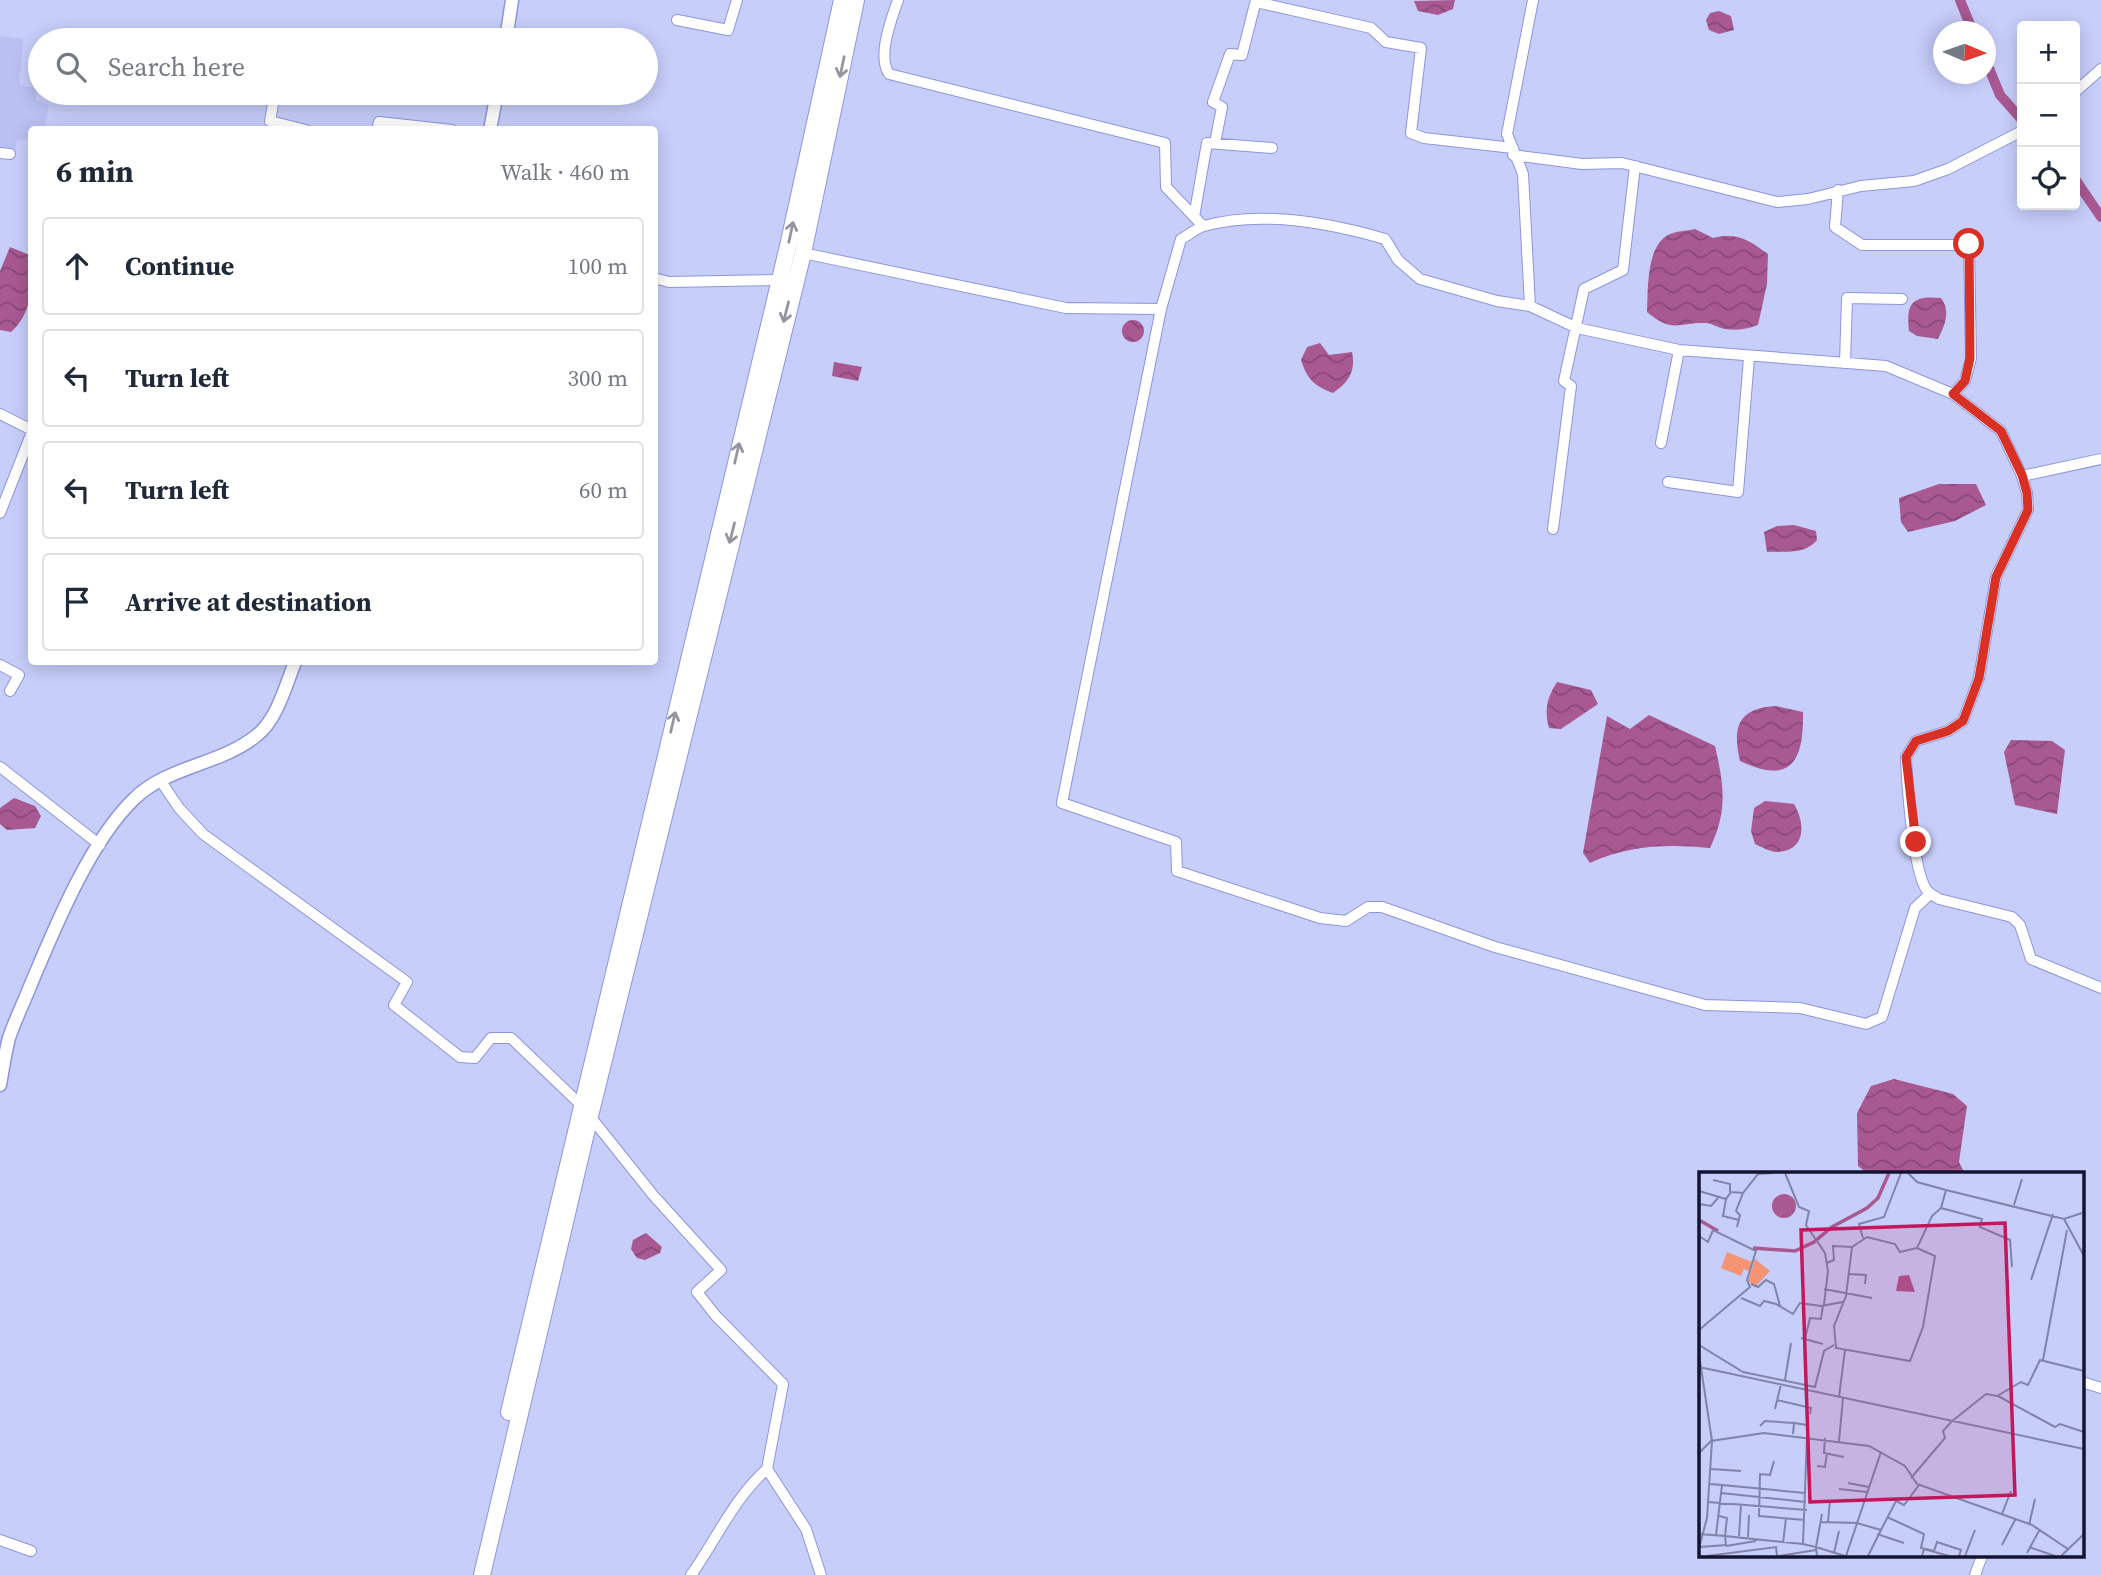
<!DOCTYPE html>
<meta charset="utf-8">
<style>
body{margin:0;font-family:"Source Serif 4",serif;background:#f6f6f7;color:#1f2937}
.controls{position:absolute;right:21px;top:21px;display:grid;overflow:hidden;border-radius:7px;box-shadow:0 4px 18px #0003}
.controls button{width:63px;height:63px;display:grid;place-items:center;padding:0;border:0;border-bottom:2px solid #e0e1e3;background:#fff;color:#1f2937;font:35px sans-serif}
.compass{position:absolute;left:1933px;top:21px;width:63px;height:63px;border-radius:50%;background:#fff;box-shadow:0 4px 18px #0003;rotate:92deg}
.stop{position:absolute;width:21px;height:21px;margin:-16px;border:5px solid #d93025;border-radius:50%;background:#fff}
.stop.end{background:#d93025;border-color:#fff;box-shadow:0 2px 7px #0008}
.list{margin:0;padding:0;list-style:none}
h2{display:flex;justify-content:space-between;align-items:center;height:91px;margin:0;padding:0 28px;font-size:30px}
h2 small{font-size:23px;font-weight:400;color:#747a83}
.list li{display:grid;grid-template-columns:46px 1fr auto;gap:21px;align-items:center;box-sizing:border-box;height:98px;margin:0 14px 14px;padding:0 14px;border:2px solid #e0e1e3;border-radius:7px}
.list b{display:block;font-size:26px;white-space:nowrap}
.list em{font-size:23px;font-style:normal;color:#747a83}
.icon{flex:none;width:38px;height:38px;fill:none;stroke:currentColor;stroke-width:2;stroke-linecap:round;stroke-linejoin:round}
.map{position:relative;flex:none;width:2101px;height:1575px;overflow:hidden}
.search{position:absolute;background:#fff;box-shadow:0 4px 18px #0003;left:28px;top:28px;width:630px;height:77px;display:flex;align-items:center;gap:18px;box-sizing:border-box;padding:0 24px;border-radius:38px;color:#747a83;font-size:26px}
.panel{position:absolute;background:#fff;box-shadow:0 4px 18px #0003;left:28px;top:126px;width:630px;height:539px;border-radius:7px}
.map>svg:first-child{display:block}
</style>
<div class="map">
<svg width="2101" height="1575" viewBox="0 0 2101 1575">
<defs>
<pattern id="water-waves" width="16" height="10" patternUnits="userSpaceOnUse" patternTransform="scale(1.75)"><rect width="16" height="10" fill="#a95992"/><path d="M0 5q4-4 8 0t8 0" fill="none" stroke="#884878"/></pattern>
</defs>
<rect width="100%" height="100%" fill="#c7cefa"/>
<path fill="#bac0f1" d="M0,36L23,39L19,85L37,88L36,100L49,105L44,129L32,130L31,139L17,140L14,157L0,155Z"/>
<path fill="url(#water-waves)" d="M1455,0L1453,9L1438,15L1418,11L1414,1Z
M1719,11L1731,16L1734,30L1719,34L1709,30L1706,20L1710,13Z
M1695,229L1713,238C1737,232 1749,240 1768,254L1767,284L1758,325C1747,329 1736,331 1725,329C1718,328 1711,322 1704,323C1675,323 1673,333 1647,312C1648,290 1646,247 1668,235C1675,231 1687,231 1695,229Z
M10,247L32,256C32,284 33,313 11,332L0,330V271Z
M1941,298C1951,311 1945,325 1938,339L1917,336L1909,331C1906,304 1911,295 1941,298Z
M1122 331a11 11 0 1 1 22 0a11 11 0 1 1-22 0Z
M1320,343L1329,355L1352,352C1356,371 1349,382 1333,393C1314,386 1307,379 1301,360L1307,347Z
M834,362L862,367L858,381L832,376Z
M1939,484H1976L1986,505L1955,521L1908,532L1901,522L1899,498Z
M1794,525L1816,531L1817,540C1805,555 1784,551 1767,552L1764,532L1777,526Z
M1557,682L1591,690L1598,704L1561,729L1549,728C1544,710 1547,698 1557,682Z
M1776,706L1803,712C1804,762 1791,785 1740,761C1732,727 1738,708 1776,706Z
M1649,715L1715,746C1724,785 1728,811 1710,848C1667,844 1629,845 1590,863L1583,853L1607,716L1630,729Z
M2011,740L2052,741L2065,750L2057,814L2015,805L2004,752Z
M14,798L35,806L41,816L35,828L7,830L0,824V808Z
M1765,801L1794,804C1805,822 1807,851 1777,852C1771,852 1761,847 1755,844L1751,831L1754,808Z
M1894,1079L1953,1094L1967,1106L1959,1162L1965,1174H1868L1858,1166L1857,1113L1871,1086Z
M646,1233L662,1247L660,1253L645,1260L637,1258L631,1249L633,1240Z"/>
<g fill="none" stroke-linecap="round" stroke-linejoin="round">
<path stroke="#a95992" stroke-width="10" d="M1960,0L1973,32
M1986,61L2000,95L2022,120
M2075,179L2101,217"/>
<defs>
<path id="minor" d="M898,0C891,20 877,56 889,74L1165,143L1166,187L1203,226
M1256,2L1371,28L1386,42L1421,48L1411,133L1424,138L1513,148
M677,20L728,30L737,0
M2075,92L2101,69
M275,93L270,121L306,130
M377,130L379,122L452,130
M1215,143L1222,107L1213,102L1230,54L1242,55L1256,0
M0,153L10,154
M1513,155L1582,164L1622,163L1777,202L1808,199L1861,186L1914,181L1948,169L2022,131
M1838,190L1835,227L1862,245H1969L1971,358L1965,381L1953,394
M1194,217L1207,143L1272,148
M803,253L1066,308L1161,309
M654,278L669,282L783,280
M1530,306L1523,174L1507,134L1533,0
M1845,363L1847,298L1902,299
M0,414L32,430
M1661,443L1679,350
M2022,476L2101,459
M1668,482L1738,492L1749,358
M0,513L32,432
M1553,529L1571,386L1564,381L1584,289L1623,270L1635,166
M0,665L19,675L10,691
M0,767L100,845
M160,780L179,808L203,834L407,982L394,1005L460,1057L475,1058L491,1038H511L581,1105L653,1195L721,1270L697,1292L716,1316L783,1384L767,1469L806,1529L821,1575
M1930,894L1915,908L1882,1017L1866,1024L1800,1008L1705,1005L1495,947L1382,907H1368L1346,921L1320,918L1177,871L1176,842L1062,803L1161,309L1181,239C1188,236 1196,228 1204,226C1261,210 1330,223 1385,239L1398,260L1420,279L1497,301L1530,306L1577,328L1679,350L1886,366L1953,394L2001,431L2022,476L2027,493L2028,510L1996,577L1979,678L1963,721L1948,731L1916,741L1906,757C1907,784 1913,869 1926,889C1929,894 1935,896 1939,899L2012,917L2020,925L2031,959L2101,988
M2082,1382L2101,1388
M0,1540L31,1551
M691,1575C716,1540 734,1498 767,1469
M1975,1575L1982,1556"/>
<path id="tertiary" d="M506,40L512,0
M490,130L497,93
M0,1085C3,1069 5,1053 9,1038C15,1020 24,1002 31,984C55,927 90,841 134,799C167,766 220,765 256,736C277,720 286,685 295,662"/>
<path id="primary" d="M509,1412L788,246L842,0
M482,1575L590,1116L803,253L856,0"/>
</defs>
<use href="#minor" stroke="#8e95dc" stroke-width="12"/>
<use href="#tertiary" stroke="#8e95dc" stroke-width="15"/>
<use href="#primary" stroke="#8e95dc" stroke-width="18"/>
<use href="#minor" stroke="#fff" stroke-width="10"/>
<use href="#tertiary" stroke="#fff" stroke-width="12"/>
<use href="#primary" stroke="#fff" stroke-width="16"/>
</g>
<defs><path id="oneway-shaft" d="M-6 0H5M1.5-3L5.5 0L1.5 3" fill="none" stroke-width="1.6" stroke-linecap="round" stroke-linejoin="round" transform="scale(1.75)"/></defs>
<g stroke="#9595a1">
<use href="#oneway-shaft" transform="translate(842 67) rotate(102)"/>
<use href="#oneway-shaft" transform="translate(791 232) rotate(-78)"/>
<use href="#oneway-shaft" transform="translate(786 312) rotate(104)"/>
<use href="#oneway-shaft" transform="translate(737 453) rotate(-77)"/>
<use href="#oneway-shaft" transform="translate(732 533) rotate(104)"/>
<use href="#oneway-shaft" transform="translate(673 722) rotate(-77)"/>
</g>
<g fill="none" stroke-linecap="round" stroke-linejoin="round">
<path stroke="#d93025" stroke-width="9" d="M1916,842L1906,757L1916,741L1948,731L1963,721L1979,678L1996,577L2028,510L2027,493L2022,475L2001,431L1953,394L1965,381L1970,358L1969,244"/>
</g>
<g transform="translate(1699 1172)">
<rect width="385" height="385" fill="#c7cefa"/>
<path d="M28,80L53,90L50,99L45,97L42,104L22,96ZM56,87L71,99L57,114L49,109Z" fill="#f59474"/>
<path d="M73 34a12 12 0 1 1 24 0a12 12 0 1 1-24 0ZM210,103L216,120L197,119L200,104Z" fill="#a95992"/>
<path fill="none" stroke="#a95992" stroke-width="3.5" d="M0,48L19,59M54,76L96,79L115,70L133,55L168,36L179,26L190,1"/>
<path fill="none" stroke="#7f84a9" stroke-width="2" d="M86,1L100,35L110,39L107,53L126,81L129,99L125,133M209,1L218,10L247,18M14,8L31,12V20M0,19L27,27L32,20L44,21L59,2L75,1M27,27L24,44L40,48M0,32L12,34L19,26M315,33L323,7M242,36L283,47L281,55L311,68L313,95M365,47L385,84M38,55L41,43L37,39L44,21M0,64L9,70L14,58L57,79L48,108L51,115L0,158M164,66L160,52L185,45L202,1M218,76L236,84L224,155L211,189L137,176L135,154L147,124L153,75L168,65L196,72L201,80L218,76L233,44L242,36L247,18L365,47L383,41M128,91L135,88L134,74L153,75M150,102L167,103L166,112M332,108L354,42M52,112L59,115L67,108L75,112L81,134M125,117L173,126M42,126L61,134L65,129L77,132L94,142L101,131L122,134L144,130M102,166L124,172M106,167L111,146L122,147L124,133M0,173L44,200L116,215L125,179L135,173M0,182L13,269L8,346L0,376M344,188L368,58M0,195L385,277M86,208L92,171M299,224L356,255L361,252L385,260M140,225L146,178M78,228L112,236L111,242M76,237L82,212M61,254L66,249L95,251M94,262L95,251L108,253M126,266L125,281L145,285M140,269L144,226M0,281L12,269L65,261L170,274L206,294L218,312L333,353L369,377M75,289L71,303L61,302L60,344L106,348M118,294L126,295L128,281M12,297L42,299M212,306L246,266L244,259L252,250L287,222L298,224L322,210L329,213L341,188L385,199M149,311L170,315M10,312L23,313L17,363M23,313L106,321M140,317L168,320M22,321L107,330M9,330L108,338M303,342L312,319M20,344L28,346L26,364L104,372L117,375L118,384M188,345L225,362L222,376L235,379L238,370L262,378L260,384M122,350L158,351L182,358L197,329L205,333L220,313M129,350L131,328M330,353L336,327M0,362L26,364L27,373L0,375M178,362L205,371M40,364L42,332M49,365L50,343M84,371L87,346M104,372L108,264M303,373L316,348M27,374L57,369M117,375L123,342M117,375L146,384M330,375L356,384M135,381L140,359M328,381L341,357M8,384L77,375L78,384M80,384L117,378M147,384L182,280M169,384L182,358M223,384L225,377L250,384M266,384L276,358M362,384L385,362"/>
<path fill="#c2185b" fill-opacity="0.15" stroke="#c2185b" stroke-width="3.5" d="M306,51L316,323L111,330L102,58Z"/>
<rect width="385" height="385" fill="none" stroke="#13142f" stroke-width="3.5"/>
</g>
</svg>
<div class="controls">
<button>+</button>
<button>−</button>
<button><svg class="icon" aria-label="locate" viewBox="0 0 24 24"><circle cx="12" cy="12" r="6"/><path d="M12 2v4M12 18v4M2 12h4M18 12h4"/></svg></button>
</div>
<svg class="compass" viewBox="-18 -18 36 36"><path d="M0-13l5 13h-10z" fill="#e53935"/><path d="M0 13l5-13h-10z" fill="#747a83"/></svg>
<div class="stop" style="left:1969px;top:244px"></div>
<div class="stop end" style="left:1916px;top:842px"></div>
<div class="search"><svg class="icon" aria-label="search" viewBox="0 0 24 24"><circle cx="10" cy="10" r="6"/><path d="M15 15l6 6"/></svg>Search here</div>
<section class="panel">
<h2>6 min<small>Walk · 460 m</small></h2>
<ul class="list">
<li><svg class="icon" aria-label="ahead" viewBox="0 0 24 24"><path d="M12 20V5M6 11l6-6 6 6"/></svg><div><b>Continue</b></div><em>100 m</em></li>
<li><svg class="icon" aria-label="left" viewBox="0 0 24 24"><path d="M17 20v-9H6M10 6l-5 5 5 5"/></svg><div><b>Turn left</b></div><em>300 m</em></li>
<li><svg class="icon" aria-label="left" viewBox="0 0 24 24"><path d="M17 20v-9H6M10 6l-5 5 5 5"/></svg><div><b>Turn left</b></div><em>60 m</em></li>
<li><svg class="icon" aria-label="arrive" viewBox="0 0 24 24"><path d="M6 21V4h12l-3 4 3 4H6"/></svg><div><b>Arrive at destination</b></div></li>
</ul>
</section>
</div>
